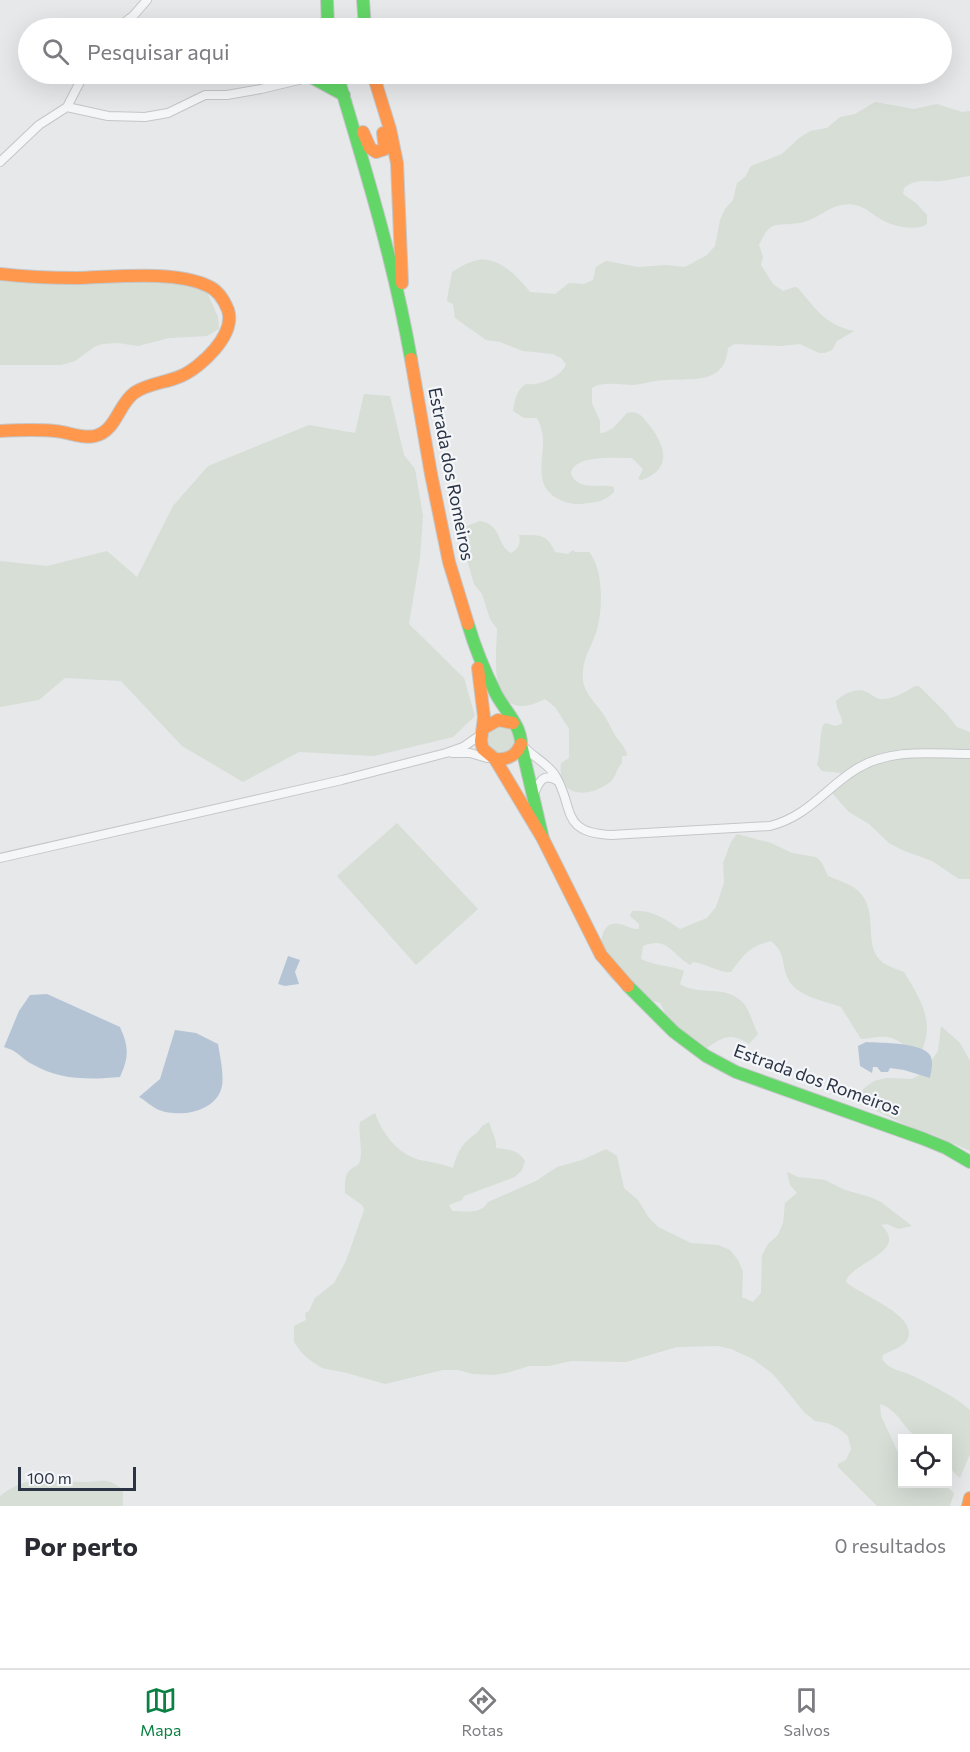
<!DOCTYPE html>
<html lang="pt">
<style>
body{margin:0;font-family:Commissioner,sans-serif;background:#f2f2f3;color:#2b2b33}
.controls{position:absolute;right:18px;bottom:18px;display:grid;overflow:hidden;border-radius:0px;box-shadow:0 6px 24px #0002}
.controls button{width:54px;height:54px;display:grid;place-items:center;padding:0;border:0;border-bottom:2px solid #e1e1e2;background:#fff;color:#2b2b33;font:30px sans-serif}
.scale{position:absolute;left:18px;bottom:15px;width:118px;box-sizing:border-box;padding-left:6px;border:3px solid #2b3445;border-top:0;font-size:16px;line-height:21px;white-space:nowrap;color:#2b3445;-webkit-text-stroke:4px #f4f6f9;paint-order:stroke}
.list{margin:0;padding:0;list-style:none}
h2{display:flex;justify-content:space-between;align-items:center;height:78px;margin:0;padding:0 24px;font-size:26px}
h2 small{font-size:20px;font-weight:400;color:#7c7c81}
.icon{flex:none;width:33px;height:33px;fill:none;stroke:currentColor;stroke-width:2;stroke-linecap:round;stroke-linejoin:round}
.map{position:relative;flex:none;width:970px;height:1506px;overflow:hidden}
.search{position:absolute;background:#fff;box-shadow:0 6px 24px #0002;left:18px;right:18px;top:18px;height:66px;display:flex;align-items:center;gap:15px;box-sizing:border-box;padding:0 21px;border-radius:33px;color:#7c7c81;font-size:22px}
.sheet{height:162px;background:#fff}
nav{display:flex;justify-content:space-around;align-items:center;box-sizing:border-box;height:84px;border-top:2px solid #e1e1e2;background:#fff;font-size:16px;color:#7c7c81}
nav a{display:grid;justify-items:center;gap:3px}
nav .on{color:#0b8043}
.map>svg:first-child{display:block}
</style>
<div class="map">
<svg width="970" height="1506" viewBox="0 0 970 1506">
<rect width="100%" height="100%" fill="#e6e8ea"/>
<path fill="#d6ded6" d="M875,102L914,109L937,104L962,112L970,111V176C961,177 951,180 941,181C927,182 916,178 904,188L903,194L916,203L927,215V224C916,232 890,226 879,218C872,214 866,208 859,206C833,198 821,220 799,223C774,227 772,218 759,245L763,257L761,265L773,284L783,291L795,287L798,288C816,309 825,325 854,331L837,341L832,350L825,353H819L800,344L780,346L734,344L728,348C725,385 693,378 666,380C655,380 644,384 633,385C620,385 603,381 592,388V403L600,421V433C612,433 619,421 627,413C629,412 634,412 636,413C642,414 646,422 650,426C666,447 672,469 642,480L638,479L643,469L632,458C617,458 572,454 571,474C579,492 599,483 614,487V492C603,503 596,502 581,504C564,505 544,495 542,477C539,454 549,441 537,418H524L513,411C515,400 516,390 526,384C538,386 562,377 566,364L561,358L553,354L523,351L500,342L486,340L455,318L453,304L448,302L447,299L452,272C459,268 466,263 474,261C496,253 518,277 530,292L555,294L569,283L584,284L593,280L596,267L606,261L638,267L666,265L685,267L707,255L715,246L720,220L725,209L733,200L737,183L745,177L751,166L782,154L798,139L810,131L827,128L840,117L855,114Z
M0,279L80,280L123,283L149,279L198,286L208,294L218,317L219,329L207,336L169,338L138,346L118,343L102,344L94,347L75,361L61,365H0Z
M364,394L390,396L404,455L415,469L423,516L420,558L409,624L464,678L475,716L453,737L374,756L299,752L243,782L182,746L121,681L65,678L39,700L0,707V561L47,566L107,551L137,577L173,506L208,466L309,425L355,433Z
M480,521C503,525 496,545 511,553C519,549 521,543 519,535C538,535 547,533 555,552L568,554L573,550L575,552H589C604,569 603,612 596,633C590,651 581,660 583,681C585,695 598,705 605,717C609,723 612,730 616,737C621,744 626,747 627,756H622V763C616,769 616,778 609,783C586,799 557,797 561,763L569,758V729L555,707L545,699C539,702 530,706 522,706C488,706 497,651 497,629L490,619L482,594L474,584L459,532L464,527Z
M915,686H919L946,713L957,727L970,732V879H959L932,861L902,850L889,843L869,824L849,812L831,792L841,773L822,771L817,765C821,751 819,738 823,725L826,723L835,726L842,724C843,716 836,710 836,701C844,694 856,687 867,692C873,695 876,700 884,699C896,698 905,692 915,686Z
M496,722C509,728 515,730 517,745L503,757C492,750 489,747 487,734Z
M397,823L478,909L416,965L337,876Z
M737,834L771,843L792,853L816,857L822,863L828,876C839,881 853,884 861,894C880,916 860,951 887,965C892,968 899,970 904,972C921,1000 937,1024 919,1056C908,1052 908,1048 900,1042C887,1033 874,1038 861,1039L841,1007C823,1000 792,996 786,974C781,958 785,953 771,941C748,947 744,955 731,972C715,972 709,964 693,962L690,965C671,954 668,936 643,946L641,959C655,966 669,965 684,971L680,984C698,996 723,985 740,1000C750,1008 752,1023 758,1034L749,1044C731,1032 723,1037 707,1048L694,1038L678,1031L671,1025L660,1003C632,995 593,979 601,943C602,935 604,926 612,924C621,921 630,930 639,929V924L630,916L632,911C651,909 664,918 680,929L707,918L716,907L724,883L723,863L731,842Z
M941,1026L960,1043L970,1061V1151L932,1134L918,1131L858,1102L863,1089L874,1081L887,1078L912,1079L923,1073L938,1051Z
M375,1113C382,1133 397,1154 420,1160C432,1162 442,1164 453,1168C456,1158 459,1148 467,1141C473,1135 478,1133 482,1126L489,1122L496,1142V1148C508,1150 518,1149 525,1161L522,1170L515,1177L464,1196L462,1200L449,1205L452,1211C465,1211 481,1215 488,1202L536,1181L557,1167L582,1160L606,1149L617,1156L624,1188L638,1200L649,1218L658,1227L691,1243L718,1245L730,1250L738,1260L743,1272L742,1297L753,1302L761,1293L762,1255L768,1244L778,1235L783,1223L785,1203L797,1193L790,1185L787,1172L798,1177L825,1180L845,1190L870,1197L881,1202L912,1226L898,1229L887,1224L881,1225C911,1252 849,1263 846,1282C858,1294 921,1316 907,1340C903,1347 890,1351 883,1355L882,1359C889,1370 900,1370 911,1375C931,1385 953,1395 970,1410V1454L960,1478C946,1467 948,1455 948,1438H917C903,1427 897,1409 880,1404L881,1416L902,1461V1484L946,1486L954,1493L950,1506H877L838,1467V1464L846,1460L851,1449L848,1436L838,1428L827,1423L815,1421L805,1413L773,1374L753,1359L731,1349L718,1346L677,1347L626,1362L571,1361L549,1366H529L506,1373L494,1375L473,1374L458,1370H443L385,1384L347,1373L322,1368L311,1361L302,1353L294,1342V1326L306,1320L305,1313L309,1311L315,1298L334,1283L346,1261L364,1210L362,1205L345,1193C345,1186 344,1175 350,1170C354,1166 358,1167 360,1161C363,1148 358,1135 360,1122Z
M41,1479C54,1479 66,1482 79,1482C99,1483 106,1475 123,1490V1506H0V1496C12,1486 26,1481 41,1479Z"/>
<path fill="#b4c4d5" d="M288,956L300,960L295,972L299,984L285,986L278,984Z
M47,994L120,1027C129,1047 129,1057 120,1077C89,1080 59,1080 32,1064C19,1057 20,1052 4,1047L19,1011L30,995Z
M175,1030L196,1033L218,1044C220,1057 224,1073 222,1086C217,1112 180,1118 159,1110C152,1107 146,1101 139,1097L160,1079Z
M866,1042C881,1043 921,1042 930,1055C934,1062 931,1071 930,1078L904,1070L890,1068L888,1072H881L877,1067H873L872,1073L860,1066L858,1046Z"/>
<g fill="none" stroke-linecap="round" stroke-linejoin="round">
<defs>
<path id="street" d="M117,28L133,16L147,0
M67,107L84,74
M0,162L39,125L67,107L108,116L145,117L168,113L205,95H227L261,89L311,77
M523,746C533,757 547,763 555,775C575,807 559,833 611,835L770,826C809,816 826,787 858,768C892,748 932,754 970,754
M452,753H470L487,758
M534,794C539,781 544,772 558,781
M0,858L342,780L446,753L463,747L482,734"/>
<path id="fast" d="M327,0L328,28
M363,0L365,28
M314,74L311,77L344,95
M337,74C365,168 394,262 411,359
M468,624C475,648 485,672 496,694C505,711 521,725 521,744L543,839
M628,986L674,1032L706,1056L736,1072L924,1139L946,1148L970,1162"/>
<path id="slow" d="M373,74L390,129L397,163L402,283
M363,132L370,148L376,152L385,149L383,133
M0,274C26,277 51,278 77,278C114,277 176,270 208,286C218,290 224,300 228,310C236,335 201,367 181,376C166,383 148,383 134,393C118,405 116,431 95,436C82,439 68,432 55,431C36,429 18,430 0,431
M411,359L431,474L449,562L468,624
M478,668L484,717L481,741L483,749L495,759L543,839L601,955L628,986
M484,728L498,720L513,723
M495,759C508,760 516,756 521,744
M968,1506L970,1498"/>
</defs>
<use href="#street" stroke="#c4c6c8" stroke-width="10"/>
<use href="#fast" stroke="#c4c6c8" stroke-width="14"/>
<use href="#slow" stroke="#c4c6c8" stroke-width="14"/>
<use href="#street" stroke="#f5f6f7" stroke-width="8"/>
<use href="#fast" stroke="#63d668" stroke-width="12"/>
<use href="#slow" stroke="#ff974d" stroke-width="12"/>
</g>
<g text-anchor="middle" stroke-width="4.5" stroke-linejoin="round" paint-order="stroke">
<g font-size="18" fill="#2b3445" stroke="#f4f6f9">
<text transform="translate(451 474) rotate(79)" y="6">Estrada dos Romeiros</text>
<text transform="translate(817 1080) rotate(20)" y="6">Estrada dos Romeiros</text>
</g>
</g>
</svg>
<div class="controls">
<button><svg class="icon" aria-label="locate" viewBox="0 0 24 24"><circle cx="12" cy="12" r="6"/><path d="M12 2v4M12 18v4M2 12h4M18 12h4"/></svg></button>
</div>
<div class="scale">100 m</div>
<div class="search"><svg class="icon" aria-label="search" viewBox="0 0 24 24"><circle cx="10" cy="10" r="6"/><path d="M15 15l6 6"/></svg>Pesquisar aqui</div>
</div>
<section class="sheet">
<h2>Por perto<small>0 resultados</small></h2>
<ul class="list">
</ul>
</section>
<nav>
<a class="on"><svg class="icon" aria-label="map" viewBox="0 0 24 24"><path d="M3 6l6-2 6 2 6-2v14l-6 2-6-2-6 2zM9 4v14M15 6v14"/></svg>Mapa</a>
<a><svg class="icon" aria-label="directions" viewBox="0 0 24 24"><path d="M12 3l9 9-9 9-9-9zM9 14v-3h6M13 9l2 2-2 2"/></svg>Rotas</a>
<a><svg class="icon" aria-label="saved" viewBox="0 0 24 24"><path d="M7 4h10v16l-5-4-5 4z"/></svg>Salvos</a>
</nav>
